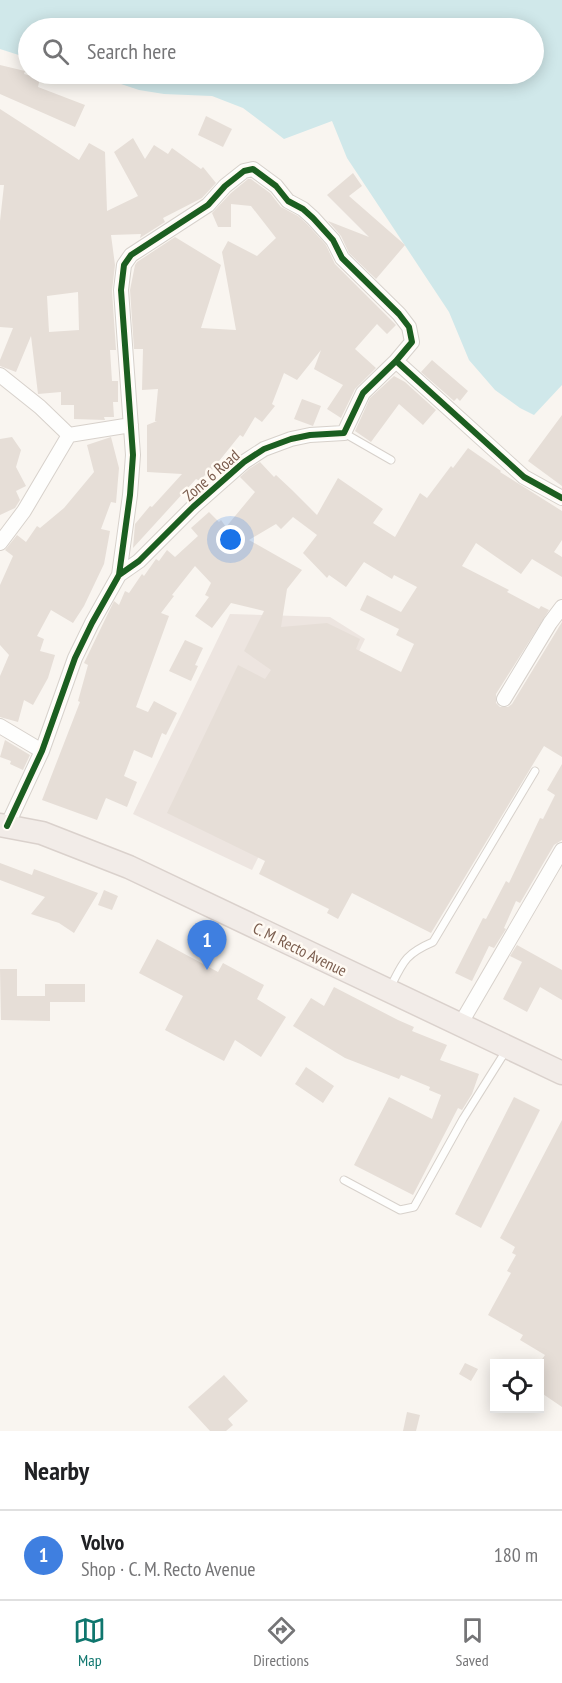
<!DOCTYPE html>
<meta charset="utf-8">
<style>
body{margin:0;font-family:"PT Sans Narrow",sans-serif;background:#f2f2f2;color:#202124}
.controls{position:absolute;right:18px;bottom:18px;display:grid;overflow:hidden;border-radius:0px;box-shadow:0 3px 15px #0003}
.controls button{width:54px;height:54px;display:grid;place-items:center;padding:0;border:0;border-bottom:2px solid #e0e0e0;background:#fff;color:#202124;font:30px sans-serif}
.you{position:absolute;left:231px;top:540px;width:21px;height:21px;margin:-15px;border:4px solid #fff;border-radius:50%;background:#1a73e8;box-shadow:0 0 0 9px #1a73e833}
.badge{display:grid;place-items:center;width:39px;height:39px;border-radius:50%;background:#0f766e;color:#fff;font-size:20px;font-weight:700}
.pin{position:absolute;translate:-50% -50px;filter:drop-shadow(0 2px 3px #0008)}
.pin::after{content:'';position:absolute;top:32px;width:21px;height:18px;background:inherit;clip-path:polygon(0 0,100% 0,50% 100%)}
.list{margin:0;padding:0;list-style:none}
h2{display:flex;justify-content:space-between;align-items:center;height:78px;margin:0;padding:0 24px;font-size:26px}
h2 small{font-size:20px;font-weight:400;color:#757577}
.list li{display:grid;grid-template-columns:39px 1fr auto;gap:18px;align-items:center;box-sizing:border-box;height:90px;padding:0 24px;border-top:2px solid #e0e0e0}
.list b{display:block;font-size:22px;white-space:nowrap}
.list p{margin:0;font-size:20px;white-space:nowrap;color:#757577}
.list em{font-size:20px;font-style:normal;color:#757577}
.icon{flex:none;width:33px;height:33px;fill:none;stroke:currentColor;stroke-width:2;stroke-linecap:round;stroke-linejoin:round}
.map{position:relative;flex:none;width:562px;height:1431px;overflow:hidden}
.search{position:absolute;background:#fff;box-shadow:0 3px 15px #0003;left:18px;right:18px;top:18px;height:66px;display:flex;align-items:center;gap:15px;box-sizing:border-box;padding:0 21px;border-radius:33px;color:#757577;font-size:22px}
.sheet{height:168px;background:#fff}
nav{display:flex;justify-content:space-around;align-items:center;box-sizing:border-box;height:84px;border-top:2px solid #e0e0e0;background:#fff;font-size:16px;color:#757577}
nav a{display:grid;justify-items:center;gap:3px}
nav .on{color:#0f766e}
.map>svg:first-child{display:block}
</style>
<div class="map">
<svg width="562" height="1431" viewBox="0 0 562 1431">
<rect width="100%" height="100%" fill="#f9f5f0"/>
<path fill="#ede5e0" d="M230,614L330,617L365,639L252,870L133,814Z"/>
<path fill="#d0e8ea" d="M0,0H562V385L534,415L520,408L495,390L469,360L449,312L347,158L332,121L284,139L243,108L212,96L164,94L139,90L91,74H534V28H28V58L0,49Z"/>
<path fill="#e6ded7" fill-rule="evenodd" d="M0,65L25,71L24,74L40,78L38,87L85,105L75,127L0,94Z
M0,109L79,160L89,143L105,152L107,211L138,196L114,152L133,138L145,159L154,145L168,154L172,148L201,169L203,167L216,183L202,198L163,218L165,222L140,238L141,234L111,235L115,265L112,291L116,350H110L112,381H118V402H113L114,417H104L105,420L74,419V405H61V392L38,394L31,336L16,372L0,366V360L13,328L0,327V221L4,185H0ZM78,292L79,330L49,332L47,296Z
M206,116L232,129L223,147L198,135Z
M353,173L362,186L349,196L405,245L376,279L349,253L341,236L328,221L369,237L327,195Z
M248,179H251L270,193L281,207L298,216L307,224L326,245L335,264L396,325L387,334L377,324L355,349L376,368L355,389L341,418L327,409L343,385L314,369L321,350L297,380L284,373L272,404L275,406L262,422L255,417L243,437L240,435L207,476L205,475L200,481L196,479L133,548L135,524L150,506L152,507L182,474L147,472V425L157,421H155L158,389L142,390L143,349H134L130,290L135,265L137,262L175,237L221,265L201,328L236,330L222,252L228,241L257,256L276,238L251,206L231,204V227H218L212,213L231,193Z
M432,360L468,391L460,401L457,398L454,401L421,372Z
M394,376L405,382L436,410L423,425L399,404L371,442L355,431L370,398Z
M302,399L321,406L313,426L294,419Z
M562,415V486L528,461Z
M12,437L21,450L16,467L26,486L16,491L20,500L15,508L0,515V439Z
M111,437L119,468L116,503L111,502L101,529L110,531L104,564L84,606L73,623L51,610L37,636L44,639L40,651L55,655L48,678L33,705L24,700L18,722L0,717V676L9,655L0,645V585L13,556L5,550L17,535L26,542L37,526L40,528L64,508L94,472L87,445Z
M468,448L501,471L500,472L562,511V540L554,552L562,557V577L532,559L521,574L476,543L462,566L509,590L507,592L539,609L541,606L549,610L496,694V703L500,707H508L512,704L562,622V757L544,746L431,933L352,893L338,919L327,913L329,909L259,874L265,861L167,813L238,665L265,679L271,670L244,651L264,611L231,603L212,628L195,616L209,597L205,595L211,583L195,566L172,595L174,596L161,613L169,616L136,707L148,712L154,701L177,713L166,735L162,733L152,758L134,750L124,776L137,782L127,807L106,798L97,820L42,800L80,702L78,701L88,665L84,663L114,601L119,605L125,591L129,593L142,574L144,576L156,559L159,561L167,550L175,557L198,536L191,528L209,512L219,522L221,520L226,527L255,492L240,477L249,469L260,462L274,477L276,475L292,490L317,515L338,478L383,509L373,523L395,537L420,493L427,498L451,466L453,468ZM293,517L317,535L303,553L327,578L329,575L346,587L364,562L392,579L394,575L417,587L401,612L367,595L360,610L399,629L396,635L414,644L401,672L356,649L360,639L327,623L281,627L287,589L302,570L249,540L276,524L281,529Z
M185,640L203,648L195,665L198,666L191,681L169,671Z
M5,740L30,755L23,770L10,764L11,761L0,757Z
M562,764V840L554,845L520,903L516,901L504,928L506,929L494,948L489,946L472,981L455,973L483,918L486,919L506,881L509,883L540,818L543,819L555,795L547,790Z
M0,863L32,875L34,869L98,893L74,933L59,923L31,914L45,897L0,880Z
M104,890L118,896L112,910L98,905Z
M157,939L218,972L223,963L264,985L257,999L286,1017L261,1057L235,1040L224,1061L165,1030L183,996L139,973Z
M517,945L562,970V1000L540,987L527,1012L503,999L522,962L510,956Z
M0,969H17V996H45V984H85V1002H50V1021L1,1020Z
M334,987L398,1020L414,1027L412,1031L447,1045L440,1060L479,1074L472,1094L462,1110L458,1108L413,1195L354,1165L389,1097L432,1119L441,1095L429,1090L430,1087L401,1075L399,1079L345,1058L293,1026L311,998L324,1006Z
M306,1067L334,1086L323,1103L295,1084Z
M514,1097L540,1110L481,1228L455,1214Z
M562,1120V1407L540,1392V1362L545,1355L520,1340L523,1335L488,1315L511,1273L507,1271L516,1255L512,1253L515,1247L500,1238Z
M465,1363L478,1369L471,1381L459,1374Z
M224,1375L248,1401L228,1419L233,1425L226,1431H210L188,1407Z
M407,1412L420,1415L416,1431H403Z"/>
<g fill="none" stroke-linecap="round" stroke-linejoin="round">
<defs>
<path id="service" d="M344,433L391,460
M390,988C403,962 405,954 433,942L535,771
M344,1180L400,1210L414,1207L463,1119L507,1049"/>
<path id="minor" d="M0,375L40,407L69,435L131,425
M0,543L24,511L69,435
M119,575L130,495L133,455L121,290L124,265L131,255L208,205L225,186L244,171L253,169L276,186L288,201L303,209L313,218L333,240L342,258L399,314L409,327L412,342L396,361
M504,699L550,623L562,607
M0,726L42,751
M7,826L42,751L75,658L92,623L119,575L139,561L193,507L244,462L264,449L291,439L310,435L344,433L363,393L396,361L524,477L562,498
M461,1023L562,850"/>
<path id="trunk" d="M0,825L42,833L129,867L562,1073"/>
</defs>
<use href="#service" stroke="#d7d1cb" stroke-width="9"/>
<use href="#minor" stroke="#d7d1cb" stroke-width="16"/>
<use href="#trunk" stroke="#dad1cc" stroke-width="25"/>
<use href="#service" stroke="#fefefd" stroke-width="7"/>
<use href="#minor" stroke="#fefefd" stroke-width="14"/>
<use href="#trunk" stroke="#f2ece8" stroke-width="22"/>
<defs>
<path id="cycleway" d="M119,575L130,495L133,455L121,290L124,265L131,255L208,205L225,186L244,171L253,169L276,186L288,201L303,209L313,218L333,240L342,258L399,314L409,327L412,342L396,361
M7,826L42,751L75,658L92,623L119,575L139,561L193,507L244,462L264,449L291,439L310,435L344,433L363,393L396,361L524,477L562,498"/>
</defs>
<use href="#cycleway" stroke="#fffaf3" stroke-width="10"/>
<use href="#cycleway" stroke="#1b5e20" stroke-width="6"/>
</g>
<g text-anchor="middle" stroke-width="5" stroke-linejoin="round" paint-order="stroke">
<g font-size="16" fill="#7a5c4d" stroke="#fffaf3">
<text transform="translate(211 475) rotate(-41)" y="6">Zone 6 Road</text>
<text transform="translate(300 949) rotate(26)" y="6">C. M. Recto Avenue</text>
</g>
</g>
</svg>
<div class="controls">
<button><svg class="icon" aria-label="locate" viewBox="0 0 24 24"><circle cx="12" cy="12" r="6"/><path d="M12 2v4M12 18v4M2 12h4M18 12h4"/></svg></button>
</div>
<div class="you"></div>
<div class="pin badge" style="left:207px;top:970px;background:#3f7fe0">1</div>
<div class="search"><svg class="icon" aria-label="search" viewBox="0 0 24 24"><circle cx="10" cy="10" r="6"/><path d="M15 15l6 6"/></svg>Search here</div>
</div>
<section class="sheet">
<h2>Nearby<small></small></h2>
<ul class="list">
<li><span class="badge" style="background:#3f7fe0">1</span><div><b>Volvo</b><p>Shop · C. M. Recto Avenue</p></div><em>180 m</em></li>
</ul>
</section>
<nav>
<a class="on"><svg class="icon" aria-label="map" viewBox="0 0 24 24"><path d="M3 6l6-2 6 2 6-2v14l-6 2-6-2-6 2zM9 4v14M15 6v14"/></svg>Map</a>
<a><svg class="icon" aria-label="directions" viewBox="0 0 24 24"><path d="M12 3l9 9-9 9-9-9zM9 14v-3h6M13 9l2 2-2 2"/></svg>Directions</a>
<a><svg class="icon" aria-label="saved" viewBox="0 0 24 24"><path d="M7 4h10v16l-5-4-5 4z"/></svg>Saved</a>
</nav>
